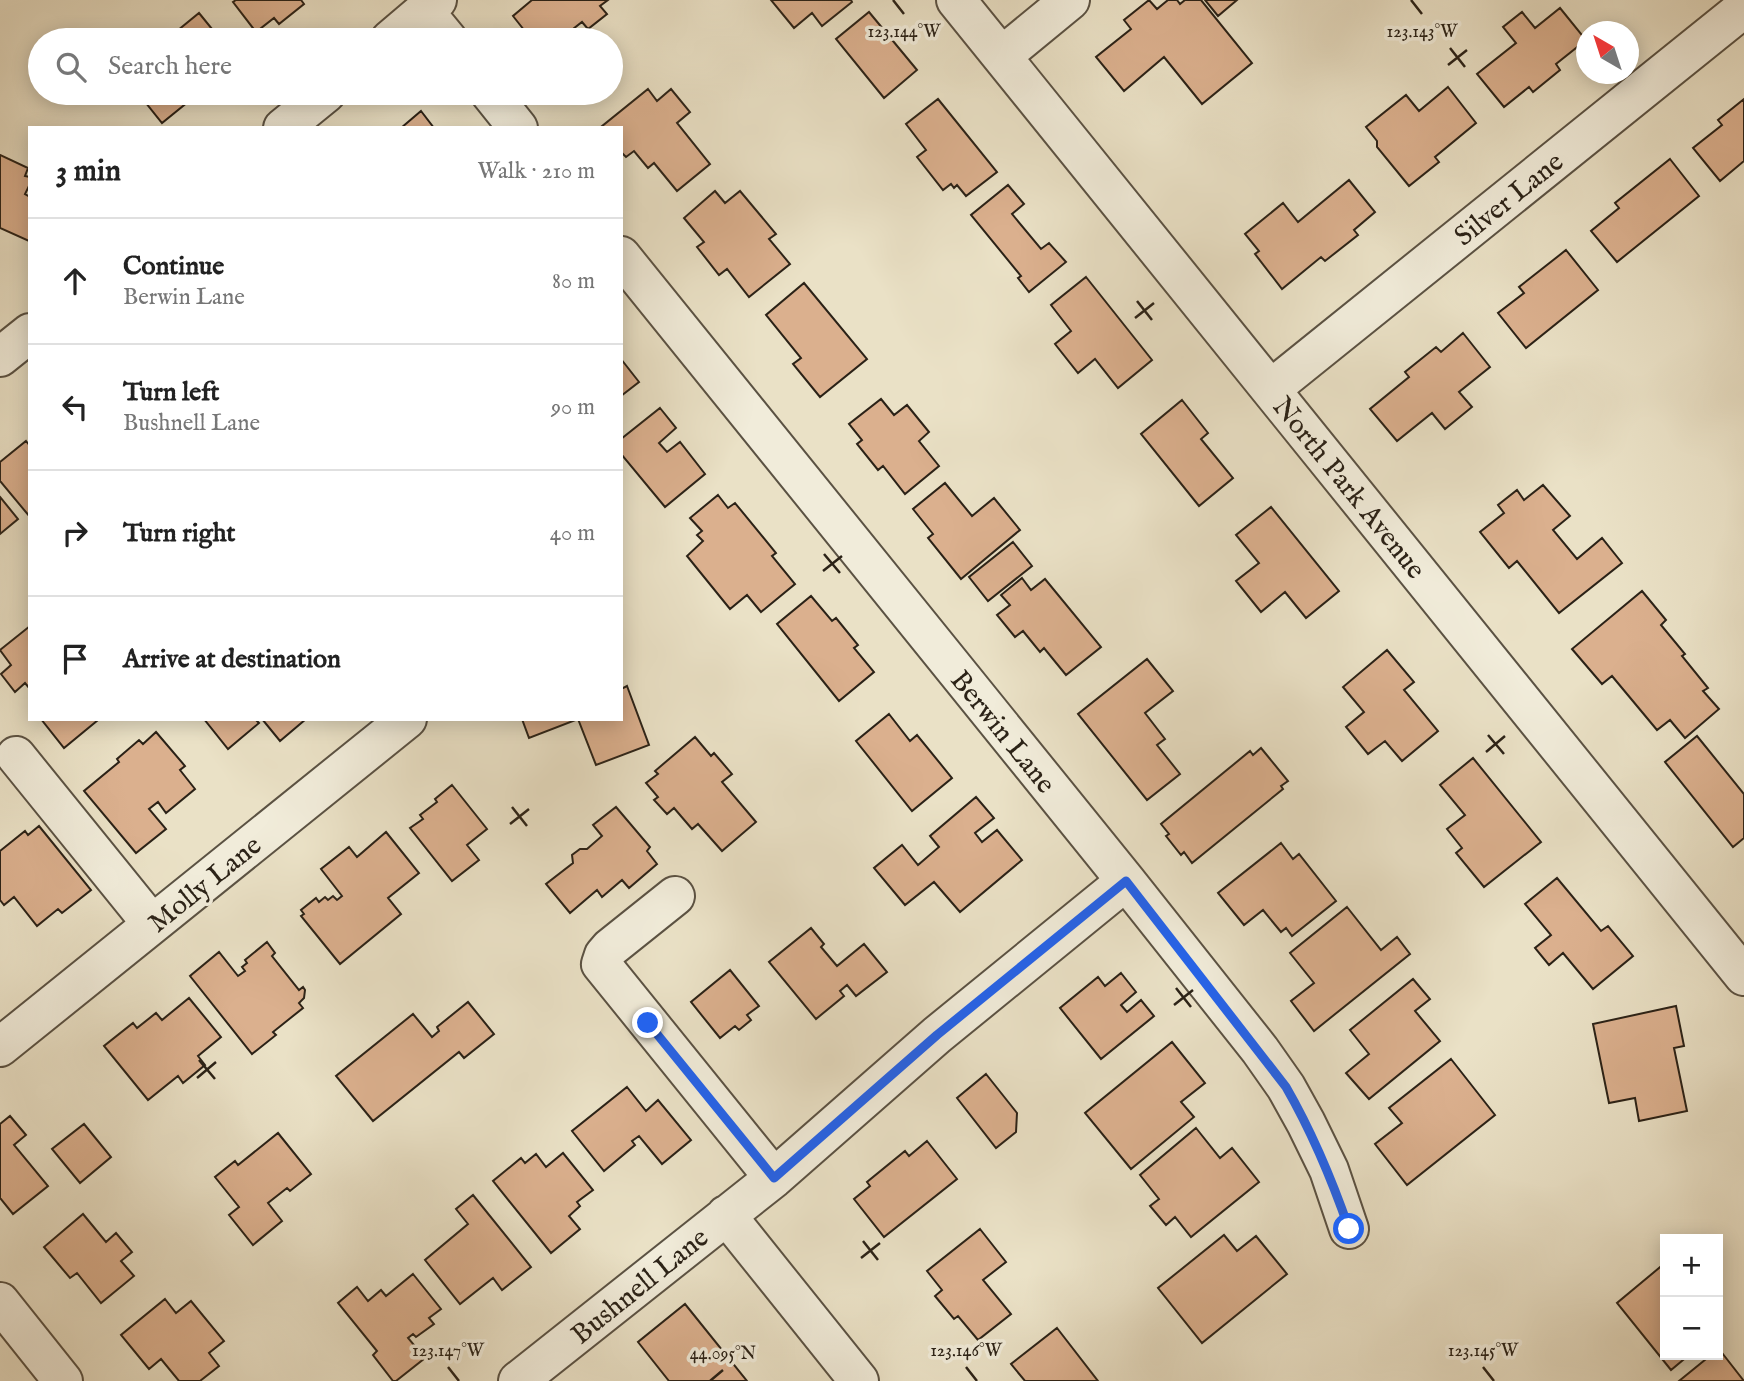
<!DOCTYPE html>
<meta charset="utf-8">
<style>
body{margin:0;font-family:"IM FELL English",serif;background:#f6f6f6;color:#222}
.controls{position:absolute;right:21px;bottom:21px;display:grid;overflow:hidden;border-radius:0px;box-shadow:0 4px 18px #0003}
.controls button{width:63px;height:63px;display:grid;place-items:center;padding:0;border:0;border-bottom:2px solid #e0e0e0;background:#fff;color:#222;font:35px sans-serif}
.compass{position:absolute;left:1576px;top:21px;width:63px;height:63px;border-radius:50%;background:#fff;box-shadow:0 4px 18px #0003;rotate:321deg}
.stop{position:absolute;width:21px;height:21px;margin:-16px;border:5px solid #2563eb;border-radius:50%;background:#fff}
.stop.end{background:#2563eb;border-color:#fff;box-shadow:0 2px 7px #0008}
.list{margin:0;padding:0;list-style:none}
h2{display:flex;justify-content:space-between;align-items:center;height:91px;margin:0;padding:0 28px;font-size:30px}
h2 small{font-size:23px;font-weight:400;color:#767676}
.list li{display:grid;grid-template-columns:46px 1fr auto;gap:21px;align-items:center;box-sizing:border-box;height:126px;padding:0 28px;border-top:2px solid #e0e0e0}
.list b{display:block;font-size:26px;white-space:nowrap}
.list p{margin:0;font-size:23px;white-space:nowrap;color:#767676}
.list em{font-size:23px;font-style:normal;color:#767676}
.icon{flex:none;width:38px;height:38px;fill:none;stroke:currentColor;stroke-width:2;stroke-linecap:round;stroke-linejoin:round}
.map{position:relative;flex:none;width:1744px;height:1381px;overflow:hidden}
.search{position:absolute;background:#fff;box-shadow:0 4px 18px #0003;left:28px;top:28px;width:595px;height:77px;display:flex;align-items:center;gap:18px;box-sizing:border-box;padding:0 24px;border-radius:38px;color:#767676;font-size:26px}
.panel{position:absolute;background:#fff;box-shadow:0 4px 18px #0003;left:28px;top:126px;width:595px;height:595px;border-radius:0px}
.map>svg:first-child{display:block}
</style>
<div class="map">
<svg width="1744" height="1381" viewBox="0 0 1744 1381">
<rect width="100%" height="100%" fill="#eae1c6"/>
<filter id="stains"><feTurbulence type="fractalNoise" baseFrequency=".00286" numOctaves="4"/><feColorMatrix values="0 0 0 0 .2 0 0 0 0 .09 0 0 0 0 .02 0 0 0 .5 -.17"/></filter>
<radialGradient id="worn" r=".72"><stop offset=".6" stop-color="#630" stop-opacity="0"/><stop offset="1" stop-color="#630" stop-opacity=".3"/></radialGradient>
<path fill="#dbb08e" stroke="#2b2217" stroke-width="2" d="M236,0H301L304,4L279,24L274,18L256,32L233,2Z
M532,0H608L600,6L607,14L588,29L582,22L559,40H532L513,16Z
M771,0H851L852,2L822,26L812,13L794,28Z
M1149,0L1157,9L1168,0H1177L1180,4L1185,0H1201L1252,63L1202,104L1164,57L1124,91L1096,57L1131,29L1124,20Z
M1205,0H1237L1218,16Z
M1560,8L1586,40L1556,64L1560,70L1533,92L1529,87L1504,107L1477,74L1516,43L1503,27L1522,12L1535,28Z
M869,12L917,70L884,98L836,39Z
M199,13L221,40H166Z
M1448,87L1476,123L1435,157L1439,162L1409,186L1377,147V141L1366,127L1406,95L1419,111Z
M648,89L657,101L671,89L690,112L677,123L710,164L677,191L654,163L648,168L634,151L626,157L621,152V128L601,127Z
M138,93H199L162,123Z
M938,99L997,172L966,196L957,185L954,188L951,184L943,190L917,157L926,150L906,124Z
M1744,99V161L1720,181L1693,148L1722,125L1718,120Z
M421,111L434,128H401Z
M0,155L28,168L25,176L30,177V184L25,194L30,197L29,241L0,228Z
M1670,159L1699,196L1617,262L1591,231L1619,208L1615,203Z
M1349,180L1375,212L1354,230L1358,235L1325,261L1321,257L1282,289L1255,254L1259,251L1245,234L1283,203L1298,222Z
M1008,185L1024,204L1012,214L1041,249L1049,243L1066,262L1029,292L1018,278L1021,276L971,215Z
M715,191L725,203L740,191L776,234L769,239L790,264L749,297L727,269L719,275L697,247L704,242L684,218Z
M1566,250L1598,290L1526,348L1498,313L1524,293L1519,287Z
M1086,277L1152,360L1118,388L1095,359L1078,373L1055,344L1071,331L1051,305Z
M804,283L867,359L820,397L793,364L801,358L766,315Z
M1463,333L1490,367L1459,392L1472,407L1445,429L1432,413L1397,441L1370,409L1409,377L1405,372L1436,347L1441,352Z
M621,359L639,382L621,396Z
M881,399L894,415L907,405L929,432L919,441L939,466L905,494L883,466L878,470L857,444L862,440L849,424Z
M1182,400L1208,433L1201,439L1233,478L1199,506L1141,434Z
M660,408L676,428L659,443L667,452L680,442L705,474L665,507L621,454V439Z
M26,441L30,446V517L0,481V462Z
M945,483L972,516L994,498L1020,530L961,579L928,538L933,534L913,509Z
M1543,485L1570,516L1553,530L1577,559L1602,538L1622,563L1559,613L1517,561L1509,568L1480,532L1504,513L1498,505L1517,490L1524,500Z
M718,495L728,508L735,503L776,553L772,556L795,584L761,612L747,595L730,609L687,556L703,541L697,535L702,531L690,518Z
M0,497L18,519L0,534Z
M1271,507L1339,591L1306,618L1285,592L1261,612L1236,581L1259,563L1236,535Z
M1013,542L1032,566L988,601L969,577Z
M1022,578L1031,590L1045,579L1101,647L1066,675L1044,648L1040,652L1023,631L1015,637L997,615L1010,605L1001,595Z
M1642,591L1666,620L1661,625L1685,654L1682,656L1708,688L1703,691L1719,709L1685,738L1670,720L1657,730L1612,676L1602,684L1572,649Z
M811,596L832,621L836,618L858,645L854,648L874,672L839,701L777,624Z
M30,626V689L25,683L15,692L1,674L11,665L0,650Z
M1387,650L1414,682L1404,690L1438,731L1402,761L1385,741L1368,754L1346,727L1364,712L1343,687Z
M1147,659L1173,691L1145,713L1165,739L1157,745L1180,774L1147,800L1078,714Z
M627,686L649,745L596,765L578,719L529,738L522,719H621V689Z
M889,714L910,741L917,735L952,778L912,811L856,741Z
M41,719H98V720L64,748Z
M204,719H255L259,723L228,749Z
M262,719H306L280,741Z
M156,732L185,766L180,770L195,789L166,813L158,802L149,809L166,829L136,853L84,791L119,762L117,759L139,740L143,744Z
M1697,736L1744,794V838L1733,847L1665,762Z
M695,737L711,756L714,753L732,774L722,782L756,822L722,851L698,824L692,829L674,808L667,814L654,800L658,797L646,783L658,774L655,771Z
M1261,748L1288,781L1281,786L1283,789L1192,863L1184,852L1181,855L1166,836L1169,834L1161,824L1250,751L1253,755Z
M1473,758L1541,842L1484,887L1456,853L1462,848L1447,829L1465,815L1440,785Z
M452,785L487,829L467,845L479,860L452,881L410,828L423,819L420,815L437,802L435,799Z
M976,797L994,818L975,833L982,842L997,830L1022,860L960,912L934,882L905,905L874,868L902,845L918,865L939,847L930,836Z
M616,807L650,847L647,851L657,864L629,888L622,880L602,897L597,890L570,913L546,884L573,863L572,855L580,849H587L602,836L593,825Z
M39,826L91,890L62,913L58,909L37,926L14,897L4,905L0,900V851L25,831L28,835Z
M386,832L419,873L388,898L401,914L340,964L301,916L304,914L301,910L316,898L319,902L325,897L328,900L333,896L337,900L342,896L321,869L349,847L357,857Z
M1281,843L1293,859L1299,854L1336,901L1292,936L1286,928L1281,932L1263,910L1244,925L1218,893Z
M1557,878L1601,931L1608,926L1633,956L1593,989L1563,953L1549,965L1535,948L1551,935L1525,904Z
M1347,907L1381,950L1397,937L1410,954L1314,1031L1291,1001L1314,983L1290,953Z
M811,928L824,944L821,947L837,966L864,944L887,972L856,996L847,985L840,991L844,996L816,1019L769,962Z
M267,942L275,953L272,956L299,990L303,987L305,990L304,998L299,1003L303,1008L273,1032L276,1035L252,1054L190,976L219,952L238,976L245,971L242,967L247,963L245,960Z
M730,970L759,1006L747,1015L751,1020L739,1030L735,1026L720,1038L691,1002Z
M1121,973L1136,992L1121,1005L1127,1012L1141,1000L1154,1016L1101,1059L1060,1008L1098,977L1105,986Z
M1413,979L1430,999L1415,1011L1440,1041L1369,1099L1346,1073L1369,1054L1350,1030Z
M189,998L221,1037L198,1056L205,1065L183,1083L178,1076L148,1100L104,1046L133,1023L137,1028L156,1013L162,1020Z
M468,1002L494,1034L464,1058L459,1052L373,1121L336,1076L413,1014L432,1037L439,1031L437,1027Z
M1676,1006L1684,1046L1674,1048L1687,1111L1639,1121L1635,1098L1609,1103L1593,1024Z
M1172,1042L1205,1083L1181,1102L1194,1117L1131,1169L1085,1113Z
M1451,1059L1495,1115L1407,1185L1375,1144L1402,1123L1389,1108Z
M986,1074L1017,1113L1016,1132L996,1148L957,1098Z
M627,1087L646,1111L658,1100L691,1140L662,1164L639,1136L632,1141L635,1145L604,1171L572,1131Z
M10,1116L26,1135L14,1145L48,1186L13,1214L0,1198V1124Z
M84,1124L111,1157L80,1183L52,1149Z
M1196,1128L1220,1158L1232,1148L1259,1182L1191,1237L1175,1217L1166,1225L1150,1206L1159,1199L1140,1175Z
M278,1133L311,1174L290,1191L287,1188L268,1203L282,1221L253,1245L229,1215L239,1207L215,1177L235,1161L238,1165Z
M927,1141L957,1179L884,1237L854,1199L870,1186L867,1182L905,1151L909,1156Z
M563,1153L593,1190L577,1202L580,1206L569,1216L580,1229L551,1253L493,1181L521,1158L525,1163L536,1154L546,1167Z
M473,1195L531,1267L502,1290L493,1278L460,1304L425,1260L468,1224L456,1209Z
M83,1214L106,1242L116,1233L132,1252L121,1261L134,1276L101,1303L77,1273L70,1278L44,1247Z
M980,1229L1006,1262L983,1280L1011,1314L978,1340L958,1316L954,1319L935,1296L942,1290L927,1271Z
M1224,1235L1237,1251L1256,1236L1287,1274L1202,1343L1158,1288Z
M1665,1263V1355H1689L1671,1370L1617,1303Z
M413,1274L441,1309L429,1318L434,1324L416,1337L413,1334L408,1338L425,1358L396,1381H393L373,1355L377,1351L338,1303L357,1287L368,1301L381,1290L386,1296Z
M165,1299L176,1313L191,1301L224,1341L209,1353L219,1366L200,1381H179L161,1359L149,1369L121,1335Z
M685,1304L747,1381H669L638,1342Z
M1057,1328L1098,1381H1025L1011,1364Z
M1719,1349L1744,1381H1679L1711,1355H1718Z"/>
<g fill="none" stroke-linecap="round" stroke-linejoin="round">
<defs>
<path id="minor" d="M956,0L1744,976
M425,12L448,40
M390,40L437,0
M1002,56L1070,0
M490,93L518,128
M283,128L326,93
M621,256L1126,881L1260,1050L1286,1087L1306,1123L1329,1170L1349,1229
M0,357L30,333
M1271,389L1744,8
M16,756L152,924
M675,896L610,948L604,955L601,964L774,1178
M0,1047L407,719
M726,1215L859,1381
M0,1302L63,1381
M518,1381L774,1178L937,1035L1126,881"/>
</defs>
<use href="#minor" stroke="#5b5243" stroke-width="42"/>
<use href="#minor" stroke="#f1ecda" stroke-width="38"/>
</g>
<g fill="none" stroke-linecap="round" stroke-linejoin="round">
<path stroke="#2563eb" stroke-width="9" d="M648,1023L774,1178L937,1035L1126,881L1286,1087C1313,1134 1331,1177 1349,1229"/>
</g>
<path fill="none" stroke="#2b2217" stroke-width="2.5" d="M893,0L904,14M1411,0L1422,14M1450,48L1465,67M1448,65L1467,50M1137,301L1152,320M1135,318L1154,303M824,554L840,573M823,571L842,556M1488,735L1504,754M1486,752L1505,736M512,807L527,826M510,824L529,809M1176,988L1191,1007M1174,1005L1193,990M199,1060L215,1079M197,1078L216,1062M863,1241L878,1260M861,1258L880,1243M448,1367L459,1381M966,1367L977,1381M1483,1367L1494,1381M710,1381L723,1370"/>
<g text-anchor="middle" stroke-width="7" stroke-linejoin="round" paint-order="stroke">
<g font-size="28" fill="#2b2217" stroke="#f1ecda">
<text transform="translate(1508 198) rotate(-39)" y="10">Silver Lane</text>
<text transform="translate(1350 487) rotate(51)" y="10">North Park Avenue</text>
<text transform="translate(1004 731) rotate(51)" y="10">Berwin Lane</text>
<text transform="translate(204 883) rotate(-39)" y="10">Molly Lane</text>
<text transform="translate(639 1285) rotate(-39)" y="10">Bushnell Lane</text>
</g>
</g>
<g font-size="18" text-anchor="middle" fill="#2b2217" stroke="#f1ecda" stroke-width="7" stroke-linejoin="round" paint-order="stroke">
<text x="904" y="37">123.144°W</text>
<text x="1422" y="37">123.143°W</text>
<text x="448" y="1356">123.147°W</text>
<text x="966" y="1356">123.146°W</text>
<text x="1483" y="1356">123.145°W</text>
<text x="723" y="1359">44.095°N</text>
</g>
<rect width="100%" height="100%" filter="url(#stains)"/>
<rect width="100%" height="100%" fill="url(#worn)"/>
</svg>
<div class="controls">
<button>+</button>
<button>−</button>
</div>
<svg class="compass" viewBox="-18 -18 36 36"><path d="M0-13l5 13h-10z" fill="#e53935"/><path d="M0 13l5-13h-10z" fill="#767676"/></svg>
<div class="stop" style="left:1349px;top:1229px"></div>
<div class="stop end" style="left:648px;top:1023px"></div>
<div class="search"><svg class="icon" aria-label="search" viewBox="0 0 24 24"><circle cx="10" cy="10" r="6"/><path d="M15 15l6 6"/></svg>Search here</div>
<section class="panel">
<h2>3 min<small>Walk · 210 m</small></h2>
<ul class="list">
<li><svg class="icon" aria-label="ahead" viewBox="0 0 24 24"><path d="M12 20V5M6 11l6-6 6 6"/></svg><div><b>Continue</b><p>Berwin Lane</p></div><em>80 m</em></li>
<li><svg class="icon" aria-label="left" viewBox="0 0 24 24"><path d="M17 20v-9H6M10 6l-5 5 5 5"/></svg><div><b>Turn left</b><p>Bushnell Lane</p></div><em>90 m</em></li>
<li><svg class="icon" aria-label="right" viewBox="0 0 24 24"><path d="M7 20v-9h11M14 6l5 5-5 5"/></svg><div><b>Turn right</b></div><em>40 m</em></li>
<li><svg class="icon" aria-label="arrive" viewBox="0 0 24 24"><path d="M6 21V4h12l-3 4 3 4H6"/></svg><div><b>Arrive at destination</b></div></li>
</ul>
</section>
</div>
